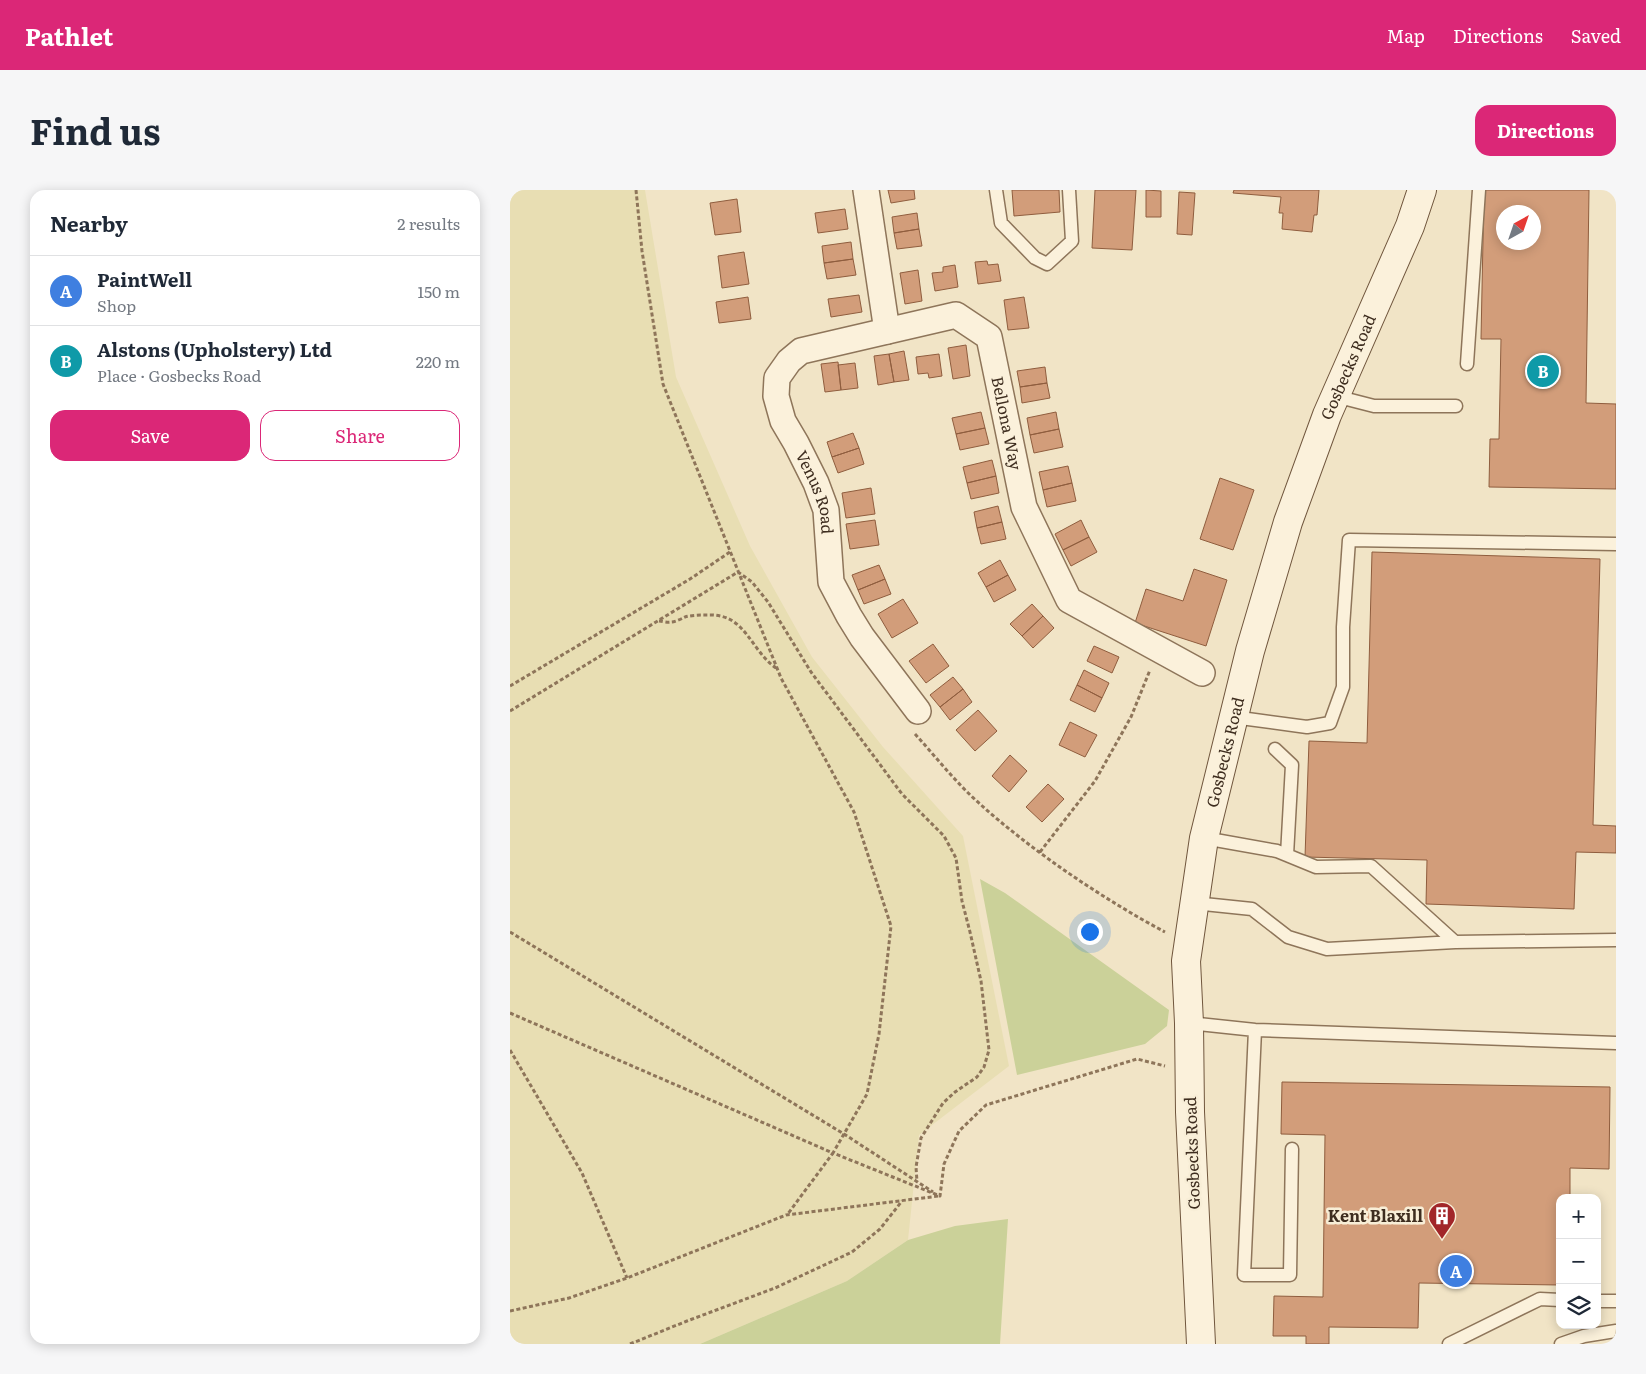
<!DOCTYPE html>
<meta charset="utf-8">
<style>
body{margin:0;font-family:Literata,serif;background:#f6f6f7;color:#1f2937}
.controls{position:absolute;right:15px;bottom:15px;display:grid;overflow:hidden;border-radius:10px;box-shadow:0 2px 12px #0003}
.controls button{width:45px;height:45px;display:grid;place-items:center;padding:0;border:0;border-bottom:1px solid #e0e1e3;background:#fff;color:#1f2937;font:25px sans-serif}
.compass{position:absolute;left:986px;top:15px;width:45px;height:45px;border-radius:50%;background:#fff;box-shadow:0 2px 12px #0003;rotate:40deg}
.you{position:absolute;left:579px;top:741px;width:18px;height:18px;margin:-12px;border:4px solid #fff;border-radius:50%;background:#1a73e8;box-shadow:0 0 0 8px #1a73e833}
.badge{display:grid;place-items:center;width:32px;height:32px;border-radius:50%;background:#db2777;color:#fff;font-size:16px;font-weight:700}
.pin{position:absolute;translate:-50% -50%;border:2px solid #fff;box-shadow:0 1px 5px #0006}
.list{margin:0;padding:0;list-style:none}
h2{display:flex;justify-content:space-between;align-items:center;height:65px;margin:0;padding:0 20px;font-size:21px}
h2 small{font-size:16px;font-weight:400;color:#747a83}
.list li{display:grid;grid-template-columns:32px 1fr auto;gap:15px;align-items:center;box-sizing:border-box;height:70px;padding:0 20px;border-top:1px solid #e0e1e3}
.list b{display:block;font-size:19px;white-space:nowrap}
.list p{margin:0;font-size:16px;white-space:nowrap;color:#747a83}
.list em{font-size:16px;font-style:normal;color:#747a83}
.actions{display:flex;gap:10px;padding:15px 20px}
.actions a{flex:1;padding:11px 0;border:1px solid #db2777;border-radius:15px;text-align:center;font-size:18px;color:#db2777}
.actions .main{background:#db2777;color:#fff}
.icon{flex:none;width:28px;height:28px;fill:none;stroke:currentColor;stroke-width:2;stroke-linecap:round;stroke-linejoin:round}
.map{position:relative;flex:none;width:1106px;height:1154px;overflow:hidden;border-radius:15px}
header{display:flex;align-items:center;gap:30px;box-sizing:border-box;height:70px;padding:0 25px;background:#db2777;color:#fff}
header strong{font-size:24px}
nav{display:flex;gap:28px;margin-inline-start:auto;font-size:18px}
.intro{display:flex;align-items:center;justify-content:space-between;box-sizing:border-box;height:120px;padding:0 30px}
h1{margin:0;font-size:35px}
.button{padding:12px 22px;border-radius:15px;background:#db2777;color:#fff;font-size:18px;font-weight:700}
main{display:flex;gap:30px;padding:0 30px}
aside{flex:1;background:#fff;border-radius:15px;box-shadow:0 2px 12px #0003}
.map>svg:first-child{display:block}
</style>
<header>
<strong>Pathlet</strong>
<nav><a>Map</a><a>Directions</a><a>Saved</a></nav>
</header>
<div class="intro"><h1>Find us</h1><a class="button">Directions</a></div>
<main>
<aside>
<h2>Nearby<small>2 results</small></h2>
<ul class="list">
<li><span class="badge" style="background:#3f7fe0">A</span><div><b>PaintWell</b><p>Shop</p></div><em>150 m</em></li>
<li><span class="badge" style="background:#0f9aa8">B</span><div><b>Alstons (Upholstery) Ltd</b><p>Place · Gosbecks Road</p></div><em>220 m</em></li>
</ul>
<div class="actions"><a class="main">Save</a><a>Share</a></div>
</aside>
<div class="map">
<svg width="1106" height="1154" viewBox="0 0 1106 1154">
<rect width="100%" height="100%" fill="#f1e4c6"/>
<path fill="#e8deb3" d="M0,0H135L166,187L240,356L302,467L373,557L453,646L499,876L409,945L398,1050L337,1091L190,1154H0Z"/>
<path fill="#cbd199" d="M470,689L495,703L659,820L657,836L635,854L507,885Z
M498,1029L490,1154H190L337,1091L398,1050L445,1036Z"/>
<path fill="#d29d7a" stroke="#8f5d3e" fill-rule="evenodd" d="M378,0H404L405,9L381,13Z
M502,0H549L550,22L504,26Z
M585,0H626L622,60L582,58Z
M636,0L651,1V27H636Z
M724,0H809L807,25H804L802,42L772,39L773,23H769L771,7L723,3Z
M974,0H1079L1076,213L1106,214V299L979,297L980,249H989L991,149H971ZM994,22H1024V52H994Z
M669,2L685,3L682,45L667,44Z
M227,9L231,42L205,45L200,13Z
M335,19L338,39L308,43L305,23Z
M407,23L409,39L384,43L382,27Z
M409,39L412,56L387,59L384,43Z
M341,52L343,69L314,73L312,56Z
M234,62L239,94L212,98L208,66Z
M343,69L346,85L317,89L314,73Z
M477,71L478,75L488,74L491,91L468,94L465,72Z
M445,75L448,97L425,101L422,83L433,82V77Z
M408,80L412,111L395,114L390,83Z
M349,105L352,122L321,127L318,109Z
M238,107L241,129L209,133L206,112Z
M514,107L519,138L498,140L494,110Z
M456,155L460,186L443,189L438,158Z
M394,161L399,190L384,192L379,164Z
M379,164L384,192L368,195L364,166Z
M429,164L432,186L419,188L418,183L408,184L406,167Z
M328,172L331,200L315,202L311,174Z
M345,173L348,198L331,200L328,175Z
M535,177L537,193L510,197L507,181Z
M537,193L540,208L512,213L510,197Z
M471,222L475,238L446,244L442,228Z
M546,222L549,239L520,245L517,228Z
M475,238L479,254L450,260L446,244Z
M549,239L553,257L524,263L520,245Z
M343,243L349,258L322,267L317,252Z
M349,258L354,274L328,283L322,267Z
M482,270L486,286L457,293L453,277Z
M558,276L562,293L533,300L529,282Z
M486,286L489,303L461,309L457,293Z
M710,288L744,300L723,360L690,349Z
M562,293L566,311L537,317L533,300Z
M361,298L365,324L336,328L332,303Z
M488,316L492,332L467,338L464,322Z
M365,330L369,355L340,359L336,334Z
M571,330L579,347L553,360L545,344Z
M492,332L496,349L471,354L467,338Z
M579,347L587,362L561,376L553,360Z
M862,362L1090,369L1083,635L1106,636V663L1066,662L1064,719L916,714L917,670L795,667L799,551L857,553Z
M490,370L498,385L476,397L468,383Z
M369,375L375,389L348,400L342,385Z
M684,379L717,390L696,456L625,433L636,399L673,411Z
M498,385L506,400L484,412L476,397Z
M375,389L381,404L354,414L348,400Z
M393,409L408,433L382,448L368,424Z
M522,414L533,426L512,446L500,434Z
M533,426L544,438L523,458L512,446Z
M423,454L439,476L416,493L399,471Z
M584,456L609,467L602,483L577,471Z
M574,480L599,493L592,508L567,495Z
M443,487L453,499L430,517L420,505Z
M567,495L592,508L585,522L560,510Z
M453,499L462,512L440,530L430,517Z
M468,520L487,541L465,561L446,540Z
M560,532L587,545L575,567L549,555Z
M500,565L517,581L499,602L482,586Z
M538,594L554,609L532,632L516,617Z
M772,892L1100,897L1099,979L1060,978V1008H1050V1095L909,1093L908,1138L819,1137V1154H796V1146H763L764,1106L813,1107L815,945L771,944Z"/>
<g fill="none" stroke-linecap="round" stroke-linejoin="round">
<defs>
<path id="lane" d="M486,0L491,33L525,68L537,74L562,51L559,0
M957,174L969,0
M825,206L864,216H946
M723,527L797,537L820,533L833,497V437L839,350L1106,354
M765,559L782,575L777,665
M694,648L767,661L806,677L861,676L945,752
M684,713L742,719L778,747L817,759L945,752L1106,750
M679,833L745,840L1106,853
M745,840L734,1085H780L782,959
M1087,1111H1106
M939,1154L1030,1109L1050,1110
M1051,1154L1074,1146L1106,1141"/>
<g id="street">
<path id="s1" d="M356,0L377,141L446,125L479,147L514,317L559,410L692,483"/>
<path id="s2" d="M377,141L291,161L279,171L267,188L266,206L273,231L286,253L306,293L316,320L321,392L339,426L352,447L408,521"/>
</g>
<g id="secondary">
<path id="s3" d="M691,1154L680,922L679,833L676,771L694,648L740,461L778,332L817,225L900,36L912,0"/>
</g>
</defs>
<use href="#lane" stroke="#8e755a" stroke-width="15"/>
<use href="#street" stroke="#8e755a" stroke-width="28"/>
<use href="#secondary" stroke="#70563d" stroke-width="30"/>
<path stroke="#8e755a" stroke-width="3" stroke-dasharray="4 2.5" stroke-linecap="butt" d="M126,0L132,61L153,194L271,488L344,622L381,736L369,844L357,904L323,963L430,1006L434,974L449,941L476,915L627,869L655,876
M149,431C152,431 157,433 161,432C165,432 171,429 175,427C182,425 191,425 199,425C236,424 240,460 266,478
M0,496L180,389L220,362
M0,521L228,382L242,392L258,412L301,482L392,604L434,646L446,668L452,711L460,742L471,791L479,860L474,877L467,887L445,902L433,913L411,948L406,977L407,992
M405,544C426,567 446,593 470,614C522,661 593,709 655,742
M530,662L585,591L621,527L640,480
M0,742L334,944L423,1002
M0,823L323,963L277,1025
M0,860L72,983L117,1088
M0,1121L59,1108L117,1088L276,1025L429,1006
M120,1154L177,1131L265,1098L342,1062L370,1039L392,1011"/>
<use href="#lane" stroke="#fbf1db" stroke-width="12"/>
<use href="#street" stroke="#fbf1db" stroke-width="25"/>
<use href="#secondary" stroke="#fbf1db" stroke-width="28"/>
</g>
<defs>
<symbol id="building-pin" viewBox="-11 -11 22 30"><path d="M0 17L-7.5 6A9.5 9.5 0 1 1 7.5 6Z" fill="#a22629" stroke="#f8eed7"/><path d="M-4-6H4V6H1V3H-1V6H-4ZM-2.5-4.3h1.7v1.8h-1.7ZM.8-4.3h1.7v1.8H.8ZM-2.5-1h1.7V.8h-1.7ZM.8-1h1.7V.8H.8Z" fill="#fff"/></symbol>
</defs>
<g fill-rule="evenodd">
<use href="#building-pin" x="916" y="1010" width="32" height="43"/>
</g>
<g text-anchor="middle" stroke-width="5" stroke-linejoin="round" paint-order="stroke">
<g font-size="16" fill="#3e2d1f" stroke="#f8eed7">
<text dy="6" stroke="none"><textPath href="#s3" startOffset="1001">Gosbecks Road</textPath></text>
<text dy="6" stroke="none"><textPath href="#s1" startOffset="341">Bellona Way</textPath></text>
<text dy="6" stroke="none"><textPath href="#s2" startOffset="248">Venus Road</textPath></text>
<text dy="6" stroke="none"><textPath href="#s3" startOffset="596">Gosbecks Road</textPath></text>
<text transform="translate(682 963) rotate(-92)" y="6">Gosbecks Road</text>
</g>
<g font-size="16" font-weight="bold" fill="#3e2d1f" stroke="#f8eed7" text-anchor="end">
<text x="913" y="1032">Kent Blaxill</text>
</g>
</g>
</svg>
<div class="controls">
<button>+</button>
<button>−</button>
<button><svg class="icon" aria-label="layers" viewBox="0 0 24 24"><path d="M12 4l9 5-9 5-9-5zM3 14l9 5 9-5"/></svg></button>
</div>
<svg class="compass" viewBox="-18 -18 36 36"><path d="M0-13l5 13h-10z" fill="#e53935"/><path d="M0 13l5-13h-10z" fill="#747a83"/></svg>
<div class="you"></div>
<div class="pin badge" style="left:946px;top:1081px;background:#3f7fe0">A</div>
<div class="pin badge" style="left:1033px;top:181px;background:#0f9aa8">B</div>
</div>
</main>
